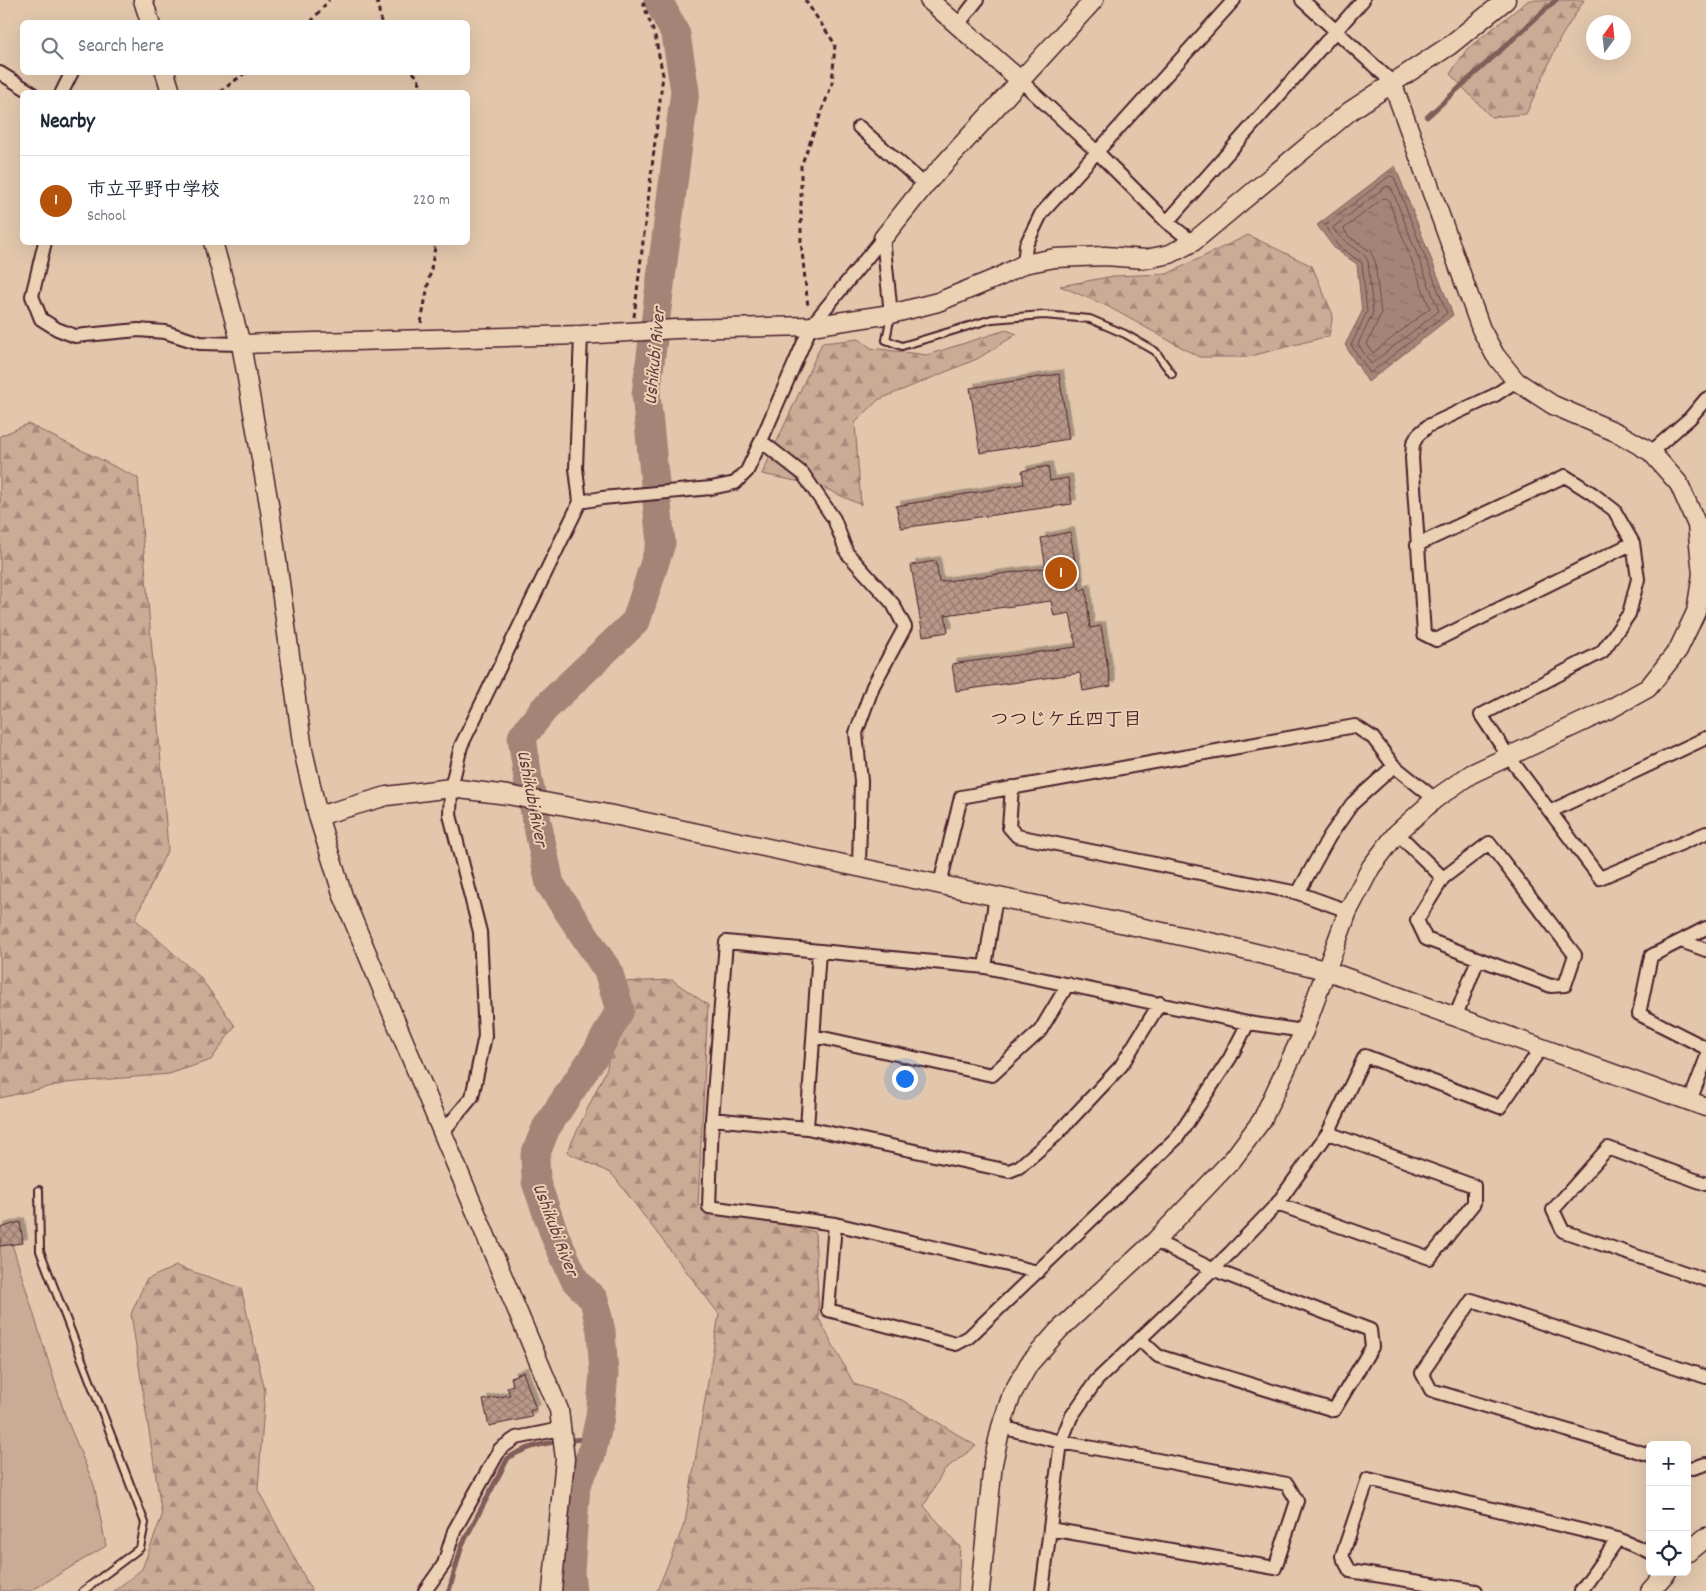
<!DOCTYPE html>
<meta charset="utf-8">
<style>
body{margin:0;font-family:Dekko,"Klee One",sans-serif;background:#f2f2f3;color:#1f2937}
.controls{position:absolute;right:15px;bottom:15px;display:grid;overflow:hidden;border-radius:8px;box-shadow:0 5px 20px #0002}
.controls button{width:45px;height:45px;display:grid;place-items:center;padding:0;border:0;border-bottom:1px solid #e0e1e3;background:#fff;color:#1f2937;font:25px sans-serif}
.compass{position:absolute;left:1586px;top:15px;width:45px;height:45px;border-radius:50%;background:#fff;box-shadow:0 5px 20px #0002;rotate:15deg}
.you{position:absolute;left:904px;top:1078px;width:18px;height:18px;margin:-12px;border:4px solid #fff;border-radius:50%;background:#1a73e8;box-shadow:0 0 0 8px #1a73e833}
.badge{display:grid;place-items:center;width:32px;height:32px;border-radius:50%;background:#b45309;color:#fff;font-size:16px;font-weight:700}
.pin{position:absolute;translate:-50% -50%;border:2px solid #fff;box-shadow:0 1px 5px #0006}
.list{margin:0;padding:0;list-style:none}
h2{display:flex;justify-content:space-between;align-items:center;height:65px;margin:0;padding:0 20px;font-size:21px}
h2 small{font-size:16px;font-weight:400;color:#747a83}
.list li{display:grid;grid-template-columns:32px 1fr auto;gap:15px;align-items:center;box-sizing:border-box;height:90px;padding:0 20px;border-top:1px solid #e0e1e3}
.list b{display:block;font-size:19px;white-space:nowrap}
.list p{margin:0;font-size:16px;white-space:nowrap;color:#747a83}
.list em{font-size:16px;font-style:normal;color:#747a83}
.icon{flex:none;width:28px;height:28px;fill:none;stroke:currentColor;stroke-width:2;stroke-linecap:round;stroke-linejoin:round}
.map{position:relative;flex:none;width:1706px;height:1591px;overflow:hidden}
.search{position:absolute;background:#fff;box-shadow:0 5px 20px #0002;left:20px;top:20px;width:450px;height:55px;display:flex;align-items:center;gap:12px;box-sizing:border-box;padding:0 18px;border-radius:8px;color:#747a83;font-size:19px}
.panel{position:absolute;background:#fff;box-shadow:0 5px 20px #0002;left:20px;top:90px;width:450px;height:155px;border-radius:8px}
.map>svg:first-child{display:block}
</style>
<div class="map">
<svg width="1706" height="1591" viewBox="0 0 1706 1591">
<defs>
<pattern id="forest-firs" width="22" height="20" patternUnits="userSpaceOnUse" patternTransform="scale(1.25)"><rect width="22" height="20" fill="#c9ab96"/><path d="M5 1l3.5 6h-7zM16 11l3.5 6h-7z" fill="#a58b7b"/></pattern>
<pattern id="water-ripples" width="26" height="14" patternUnits="userSpaceOnUse" patternTransform="scale(1.25)"><rect width="26" height="14" fill="#a58478"/><path d="M2 4q2-2 4 0t4 0M15 11q2-2 4 0t4 0" fill="none" stroke="#886b63"/></pattern>
<pattern id="building-cross-hatch" width="8" height="8" patternUnits="userSpaceOnUse" patternTransform="scale(1.25)"><rect width="8" height="8" fill="#b89888"/><path d="M0 0l8 8M0 8l8-8" fill="none" stroke="#987b6f"/></pattern>
<filter id="shadow"><feDropShadow dx="4.5" dy="-4.5" stdDeviation="0" flood-color="#0004"/></filter>
</defs>
<rect width="100%" height="100%" fill="#e2c7ac"/>
<filter id="ink" filterUnits="userSpaceOnUse"><feTurbulence type="fractalNoise" baseFrequency=".02" numOctaves="2"/><feDisplacementMap in="SourceGraphic" scale="10" xChannelSelector="R" yChannelSelector="G"/><feConvolveMatrix kernelMatrix="1 2 1 2 8 2 1 2 1" color-interpolation-filters="sRGB"/></filter>
<g filter="url(#ink)">
<path fill="#c9ab96" stroke="#8a6560" d="M12,1244L65,1415L94,1485L106,1546L31,1591H0V1246Z"/>
<path fill="url(#forest-firs)" stroke="#8a6560" d="M1529,0H1584L1561,37L1526,114L1491,117L1450,74L1467,49Z
M1248,235L1312,266L1333,315L1329,336L1247,357H1199L1107,306L1060,286L1114,276L1167,274Z
M1006,330L1017,334L977,359L878,400L855,423L861,505L820,486L762,474L822,343L859,339L871,348L927,355Z
M28,424L138,478L168,849L135,919L200,977L235,1026L211,1060L169,1074L66,1083L0,1098V436Z
M672,980L708,1005L698,1205L815,1232L819,1319L854,1384L902,1400L976,1446L944,1470L924,1506L960,1547L958,1591H657L685,1522L719,1314L612,1174L567,1152L607,1068L619,982Z
M176,1266L241,1288L265,1391L258,1490L312,1591H114L142,1569L162,1516L131,1314L146,1280Z"/>
<path fill="url(#water-ripples)" stroke="#815c59" d="M1395,166L1453,315L1368,382L1345,345L1362,312L1357,264L1335,249L1317,225Z"/>
<g fill="none" stroke-linecap="round" stroke-linejoin="round">
<path stroke="#6e474a" stroke-width="1" d="M1390,176L1394,177L1447,313L1370,373L1351,345L1367,312L1362,263L1338,246L1325,226Z
M1387,186L1391,187L1439,311L1371,364L1358,344L1373,313L1368,261C1362,248 1342,244 1333,228Z
M1384,198L1388,199L1430,308L1373,353L1367,344L1381,314L1375,261L1370,251L1348,236L1344,229Z"/>
<path stroke="#815c59" stroke-width="5" d="M1427,117L1556,0
M449,1591L462,1545L508,1458C534,1441 565,1441 595,1438"/>
<path stroke="#a58478" stroke-width="29" d="M572,1591L570,1572L576,1484L591,1456L600,1417L604,1373L601,1331L594,1300L575,1280L555,1236L536,1182L535,1155L546,1128L598,1050L620,1010L608,971L550,884L528,779L522,737L544,709L636,621L661,543L646,394L685,91L676,35L658,0"/>
</g>
<path fill="url(#building-cross-hatch)" stroke="#4a1f2b" filter="url(#shadow)" d="M1059,374L1069,439L980,453L970,388Z
M1048,466L1050,481L1068,478L1072,504L901,528L896,506L1024,484L1022,471Z
M1070,532L1080,591L1086,588L1090,628L1101,626L1111,686L1083,691L1080,673L956,691L952,664L1076,647L1070,613L1054,616L1051,601L945,615L948,632L923,636L911,565L936,561L939,582L1046,568L1041,538Z
M20,1222L23,1243L0,1246V1228Z
M523,1372L536,1409L530,1411L532,1417L489,1426L483,1400L510,1395L507,1387L513,1385L511,1377Z"/>
<g fill="none" stroke-linecap="round" stroke-linejoin="round">
<defs>
<path id="lane" d="M891,315L886,340L902,346L992,319L1044,315L1090,319L1125,334L1155,351L1172,374
M39,1190L40,1251L145,1523L140,1548L83,1591"/>
<path id="street" d="M1302,0L1392,82
M957,26L977,0
M0,73L31,92
M1021,81L1097,152L1167,222L1193,242
M62,92L72,72
M859,127L925,185
M1167,222L1363,0
M883,238L891,314
M45,242L32,296L41,319L57,329L75,336L138,330L165,332L200,343L241,344
M1024,264L1026,245L1041,214L1234,0
M1516,381L1495,395L1428,426L1418,435L1413,444L1412,458L1424,634L1436,640L1633,543
M761,441L803,474L834,519L847,553L893,604L905,627L873,686L856,733L861,781L859,867
M1651,452L1690,418L1706,399
M580,502L602,498L711,488L735,483L747,471L761,441L811,326L883,238
M1417,545L1565,476L1593,494L1614,510L1633,543L1638,579L1629,614L1602,652L1481,715L1509,757L1600,878L1706,833
M1012,787L1009,827L1017,836L1298,893L1348,911
M1551,811L1706,738
M1397,833L1443,878
M1489,843L1575,955L1565,985L1551,986L1426,939L1417,920L1443,878Z
M940,884L961,797L1355,726L1373,738L1394,766L1435,799
M1298,893L1329,837L1352,804L1394,766
M1706,928L1651,956L1639,1014L1706,1048
M1681,941L1706,950
M985,967L996,896
M1455,1018L1478,959
M814,1036L992,1075L1040,1031L1068,984
M1690,1101L1706,1059
M712,1119L807,1128L1009,1171L1019,1167L1055,1136L1121,1066L1160,1003
M807,1128L819,951
M442,1133L472,1097L485,1036L480,932L450,815L451,788L461,746L580,502L576,468L581,335
M1706,1184L1608,1148L1553,1210L1563,1231L1706,1280
M1277,1204L1430,1258L1474,1203V1186L1328,1133
M835,1224L828,1310L956,1344L969,1337L1177,1138L1230,1058L1248,1023
M1038,1272L835,1224L709,1207L712,1119L726,942L985,967L1248,1023L1304,1031
M1140,1339L1158,1356L1334,1410L1372,1347L1370,1330L1212,1269L1155,1241
M1001,1427L1061,1442L1287,1484L1297,1501L1275,1568L1050,1529
M1650,1455L1431,1390L1422,1373L1472,1300L1706,1377
M1687,1467L1693,1468L1706,1464
M425,1591L444,1564L454,1531L500,1449L516,1438L561,1429
M1042,1591L1061,1442L1071,1417L1096,1381L1231,1252L1277,1204L1328,1133L1365,1056L1500,1107L1542,1047
M1476,1591L1350,1571L1342,1556L1368,1479L1618,1539L1650,1552
M1581,1591L1618,1539"/>
<path id="secondary" d="M143,0L150,22
M929,0L1021,81
M165,72L171,92
M883,238L925,185L1094,0
M213,242L241,344L270,510L303,750L318,816L343,896L559,1410L565,1459L552,1591
M241,344L581,335L675,329L811,326L891,314L938,302L999,277L1024,264L1055,258L1105,256L1146,259L1170,254L1193,242L1350,111L1449,46L1506,0
M318,816L387,796L451,788L508,795L618,816L1219,944L1325,970L1706,1107
M1687,1553L1706,1537
M980,1591L993,1463L1001,1427L1012,1394L1029,1364L1058,1331L1155,1241L1233,1159L1262,1120L1304,1031L1348,911L1371,867L1397,833L1435,799L1471,774L1610,709L1648,688L1678,650L1696,612L1702,574L1697,525L1679,484L1651,452L1618,433L1553,405L1516,381L1495,355L1481,329L1392,82
M1650,1591L1667,1572"/>
</defs>
<use href="#lane" stroke="#4a1f2b" stroke-width="10"/>
<use href="#street" stroke="#4a1f2b" stroke-width="16"/>
<use href="#secondary" stroke="#4a1f2b" stroke-width="21"/>
<path stroke="#4a1f2b" stroke-width="3" stroke-dasharray="5 4" stroke-linecap="butt" d="M377,0L381,22
M805,0L835,44L832,84L801,166V242L808,307
M311,22L329,0
M413,72L418,78L423,92
M220,92L246,72
M634,317L663,75L655,36L642,0
M421,323L436,242"/>
<use href="#lane" stroke="#ecd2b4" stroke-width="6"/>
<use href="#street" stroke="#ecd2b4" stroke-width="12"/>
<use href="#secondary" stroke="#ecd2b4" stroke-width="18"/>
</g>
</g>
<g text-anchor="middle" stroke-width="4" stroke-linejoin="round" paint-order="stroke">
<g font-size="19" font-style="italic" fill="#61383e" stroke="#ecd2b4">
<text transform="translate(653 356) rotate(-85)" y="7">Ushikubi River</text>
<text transform="translate(534 798) rotate(79)" y="7">Ushikubi River</text>
<text transform="translate(557 1229) rotate(69)" y="7">Ushikubi River</text>
</g>
<g font-size="19" font-weight="bold" fill="#4a1f2b" stroke="#ecd2b4">
<text x="1066" y="725">つつじケ丘四丁目</text>
</g>
</g>
</svg>
<div class="controls">
<button>+</button>
<button>−</button>
<button><svg class="icon" aria-label="locate" viewBox="0 0 24 24"><circle cx="12" cy="12" r="6"/><path d="M12 2v4M12 18v4M2 12h4M18 12h4"/></svg></button>
</div>
<svg class="compass" viewBox="-18 -18 36 36"><path d="M0-13l5 13h-10z" fill="#e53935"/><path d="M0 13l5-13h-10z" fill="#747a83"/></svg>
<div class="you"></div>
<div class="pin badge" style="left:1061px;top:573px">1</div>
<div class="search"><svg class="icon" aria-label="search" viewBox="0 0 24 24"><circle cx="10" cy="10" r="6"/><path d="M15 15l6 6"/></svg>Search here</div>
<section class="panel">
<h2>Nearby<small></small></h2>
<ul class="list">
<li><span class="badge">1</span><div><b>市立平野中学校</b><p>School</p></div><em>220 m</em></li>
</ul>
</section>
</div>
